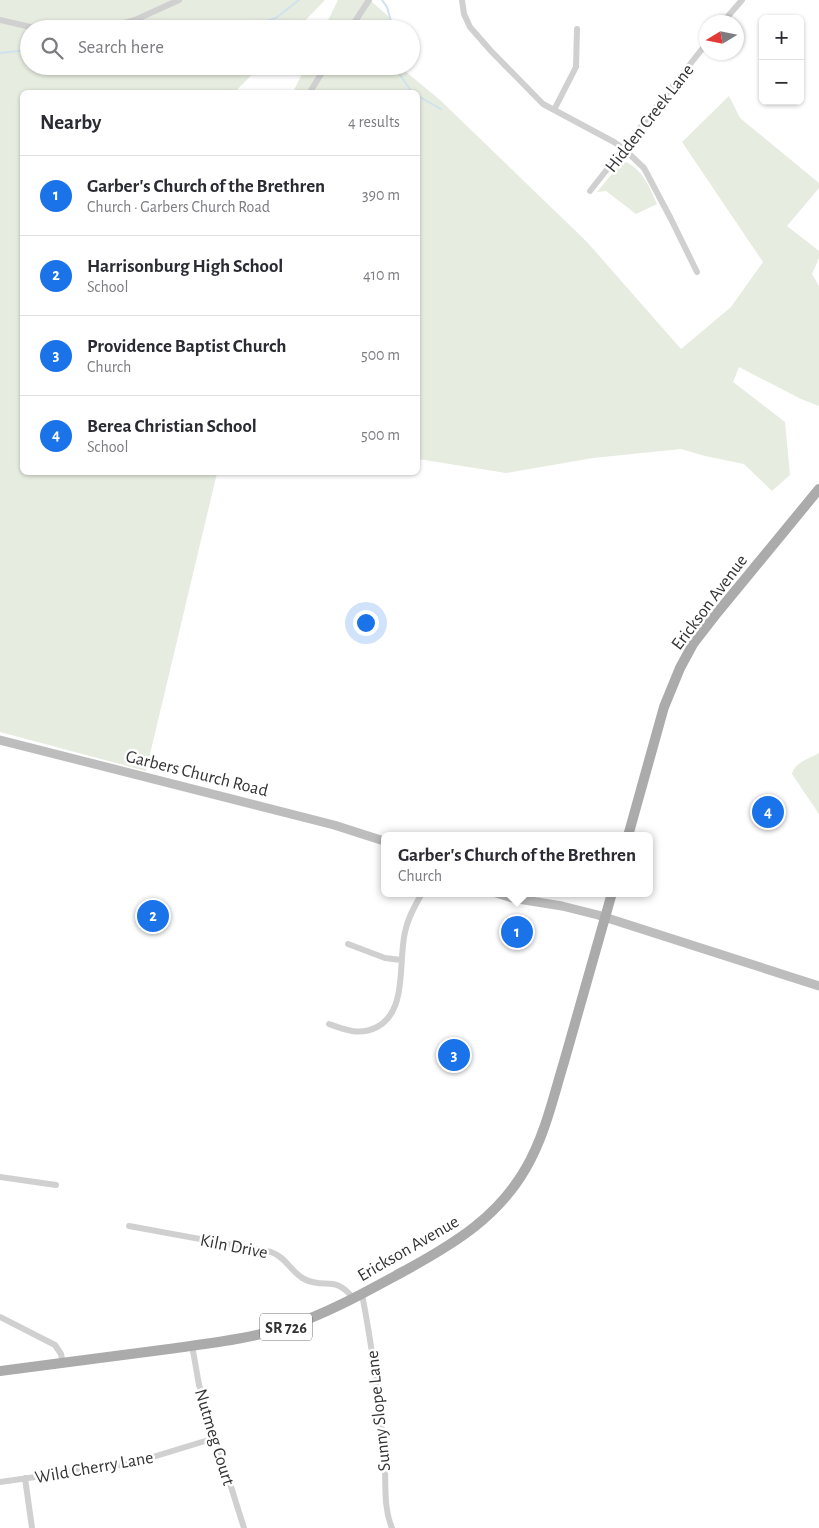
<!DOCTYPE html>
<meta charset="utf-8">
<style>
body{margin:0;font-family:"Alegreya Sans",sans-serif;background:#f7f7f7;color:#2b2b33}
.controls{position:absolute;right:15px;top:15px;display:grid;overflow:hidden;border-radius:8px;box-shadow:0 1px 4px #0004}
.controls button{width:45px;height:45px;display:grid;place-items:center;padding:0;border:0;border-bottom:1px solid #e1e1e2;background:#fff;color:#2b2b33;font:25px sans-serif}
.compass{position:absolute;left:699px;top:15px;width:45px;height:45px;border-radius:50%;background:#fff;box-shadow:0 1px 4px #0004;rotate:260deg}
.you{position:absolute;left:365px;top:622px;width:18px;height:18px;margin:-12px;border:4px solid #fff;border-radius:50%;background:#1a73e8;box-shadow:0 0 0 8px #1a73e833}
.badge{display:grid;place-items:center;width:32px;height:32px;border-radius:50%;background:#1a73e8;color:#fff;font-size:16px;font-weight:700}
.pin{position:absolute;translate:-50% -50%;border:2px solid #fff;box-shadow:0 1px 5px #0006}
.popup{position:absolute;left:381px;top:832px;width:272px;height:65px;box-sizing:border-box;display:grid;place-content:center;border-radius:8px;background:#fff;filter:drop-shadow(0 1px 4px #0005);font-size:16px;white-space:nowrap;color:#7c7c81}
.popup b{font-size:19px;color:#2b2b33}
.popup::after{content:'';position:absolute;left:50%;top:100%;margin-left:-10px;border:10px solid transparent;border-top-color:#fff}
.list{margin:0;padding:0;list-style:none}
h2{display:flex;justify-content:space-between;align-items:center;height:65px;margin:0;padding:0 20px;font-size:21px}
h2 small{font-size:16px;font-weight:400;color:#7c7c81}
.list li{display:grid;grid-template-columns:32px 1fr auto;gap:15px;align-items:center;box-sizing:border-box;height:80px;padding:0 20px;border-top:1px solid #e1e1e2}
.list b{display:block;font-size:19px;white-space:nowrap}
.list p{margin:0;font-size:16px;white-space:nowrap;color:#7c7c81}
.list em{font-size:16px;font-style:normal;color:#7c7c81}
.icon{flex:none;width:28px;height:28px;fill:none;stroke:currentColor;stroke-width:2;stroke-linecap:round;stroke-linejoin:round}
.map{position:relative;flex:none;width:819px;height:1528px;overflow:hidden}
.search{position:absolute;background:#fff;box-shadow:0 1px 4px #0004;left:20px;top:20px;width:400px;height:55px;display:flex;align-items:center;gap:12px;box-sizing:border-box;padding:0 18px;border-radius:28px;color:#7c7c81;font-size:19px}
.panel{position:absolute;background:#fff;box-shadow:0 1px 4px #0004;left:20px;top:90px;width:400px;height:385px;border-radius:8px}
.map>svg:first-child{display:block}
</style>
<div class="map">
<svg width="819" height="1528" viewBox="0 0 819 1528">
<rect width="100%" height="100%" fill="#fff"/>
<path fill="#e6ecdf" d="M0,0H325L297,29H29V66H260L235,92H22V472L217,473L146,771L0,732Z
M338,0H370L398,25V29H324Z
M306,66H404L405,71L440,100L587,242L681,349L731,307L763,262L682,142L729,96L740,118L819,183V188L787,226L819,251V258L812,274L819,286V406L801,399L739,367L733,382L785,422L790,475L772,491L744,464L705,456L681,449L593,458L506,473L418,459V92H293Z
M626,162C643,170 650,188 657,204L636,214L606,191L597,192L620,164Z
M819,753V814L792,774C794,763 810,758 819,753Z"/>
<g fill="none" stroke-linecap="round" stroke-linejoin="round">
<path stroke="#cfe2ee" stroke-width="2" d="M382,0L387,7L393,29
M243,29L276,18L299,0
M0,53L29,50
M388,66L400,75L412,92
M418,96L441,109"/>
<path stroke="#d0d0d0" stroke-width="6" d="M462,0L464,14L470,27L491,51L543,104L614,142L624,149L644,168L671,219L697,272
M0,20L39,29
M723,22L742,0
M104,29L135,20L179,0
M350,29L369,0
M310,92L326,66
M554,110L576,67L577,29
M590,191L706,44
M348,944L385,958L401,960
M329,1024C345,1030 360,1036 377,1027C408,1011 398,961 405,932C408,917 415,906 422,893
M0,1177L56,1185
M129,1226L271,1252C286,1257 291,1272 304,1279C325,1290 334,1274 353,1298
M362,1294C372,1346 379,1399 384,1453C387,1478 382,1504 392,1528
M0,1317L55,1345L61,1354L63,1363
M192,1345L199,1385L244,1528
M25,1478L32,1528
M0,1482L133,1463L215,1438"/>
<path stroke="#bdbdbd" stroke-width="9" d="M0,740L334,825L384,841
M496,893L512,898L562,906L598,915L819,986"/>
<path stroke="#ababab" stroke-width="10" d="M628,836L664,707L680,668L693,644L717,613L819,489
M0,1371C56,1364 113,1356 169,1349C210,1343 251,1339 289,1326C331,1312 369,1290 408,1269C455,1243 498,1217 526,1168C545,1135 553,1098 564,1062C580,1005 596,949 612,893"/>
</g>
<g text-anchor="middle" stroke-width="5" stroke-linejoin="round" paint-order="stroke">
<rect fill="#fff" stroke="#707070" stroke-width="1" x="260" y="1313.5" width="52" height="27" rx="4"/>
<g font-size="16" font-weight="bold" fill="#333">
<text x="286" y="1333">SR 726</text>
</g>
<g font-size="18" fill="#333" stroke="#fff">
<text transform="translate(649 118) rotate(-52)" y="6">Hidden Creek Lane</text>
<text transform="translate(709 602) rotate(-53)" y="6">Erickson Avenue</text>
<text transform="translate(197 773) rotate(14)" y="6">Garbers Church Road</text>
<text transform="translate(234 1246) rotate(11)" y="6">Kiln Drive</text>
<text transform="translate(408 1248) rotate(-30)" y="6">Erickson Avenue</text>
<text transform="translate(378 1411) rotate(-96)" y="6">Sunny Slope Lane</text>
<text transform="translate(215 1437) rotate(73)" y="6">Nutmeg Court</text>
<text transform="translate(94 1467) rotate(-10)" y="6">Wild Cherry Lane</text>
</g>
</g>
</svg>
<div class="controls">
<button>+</button>
<button>−</button>
</div>
<svg class="compass" viewBox="-18 -18 36 36"><path d="M0-13l5 13h-10z" fill="#e53935"/><path d="M0 13l5-13h-10z" fill="#7c7c81"/></svg>
<div class="you"></div>
<div class="pin badge" style="left:517px;top:932px">1</div>
<div class="popup"><b>Garber's Church of the Brethren</b>Church</div>
<div class="pin badge" style="left:153px;top:916px">2</div>
<div class="pin badge" style="left:454px;top:1055px">3</div>
<div class="pin badge" style="left:768px;top:812px">4</div>
<div class="search"><svg class="icon" aria-label="search" viewBox="0 0 24 24"><circle cx="10" cy="10" r="6"/><path d="M15 15l6 6"/></svg>Search here</div>
<section class="panel">
<h2>Nearby<small>4 results</small></h2>
<ul class="list">
<li><span class="badge">1</span><div><b>Garber's Church of the Brethren</b><p>Church · Garbers Church Road</p></div><em>390 m</em></li>
<li><span class="badge">2</span><div><b>Harrisonburg High School</b><p>School</p></div><em>410 m</em></li>
<li><span class="badge">3</span><div><b>Providence Baptist Church</b><p>Church</p></div><em>500 m</em></li>
<li><span class="badge">4</span><div><b>Berea Christian School</b><p>School</p></div><em>500 m</em></li>
</ul>
</section>
</div>
